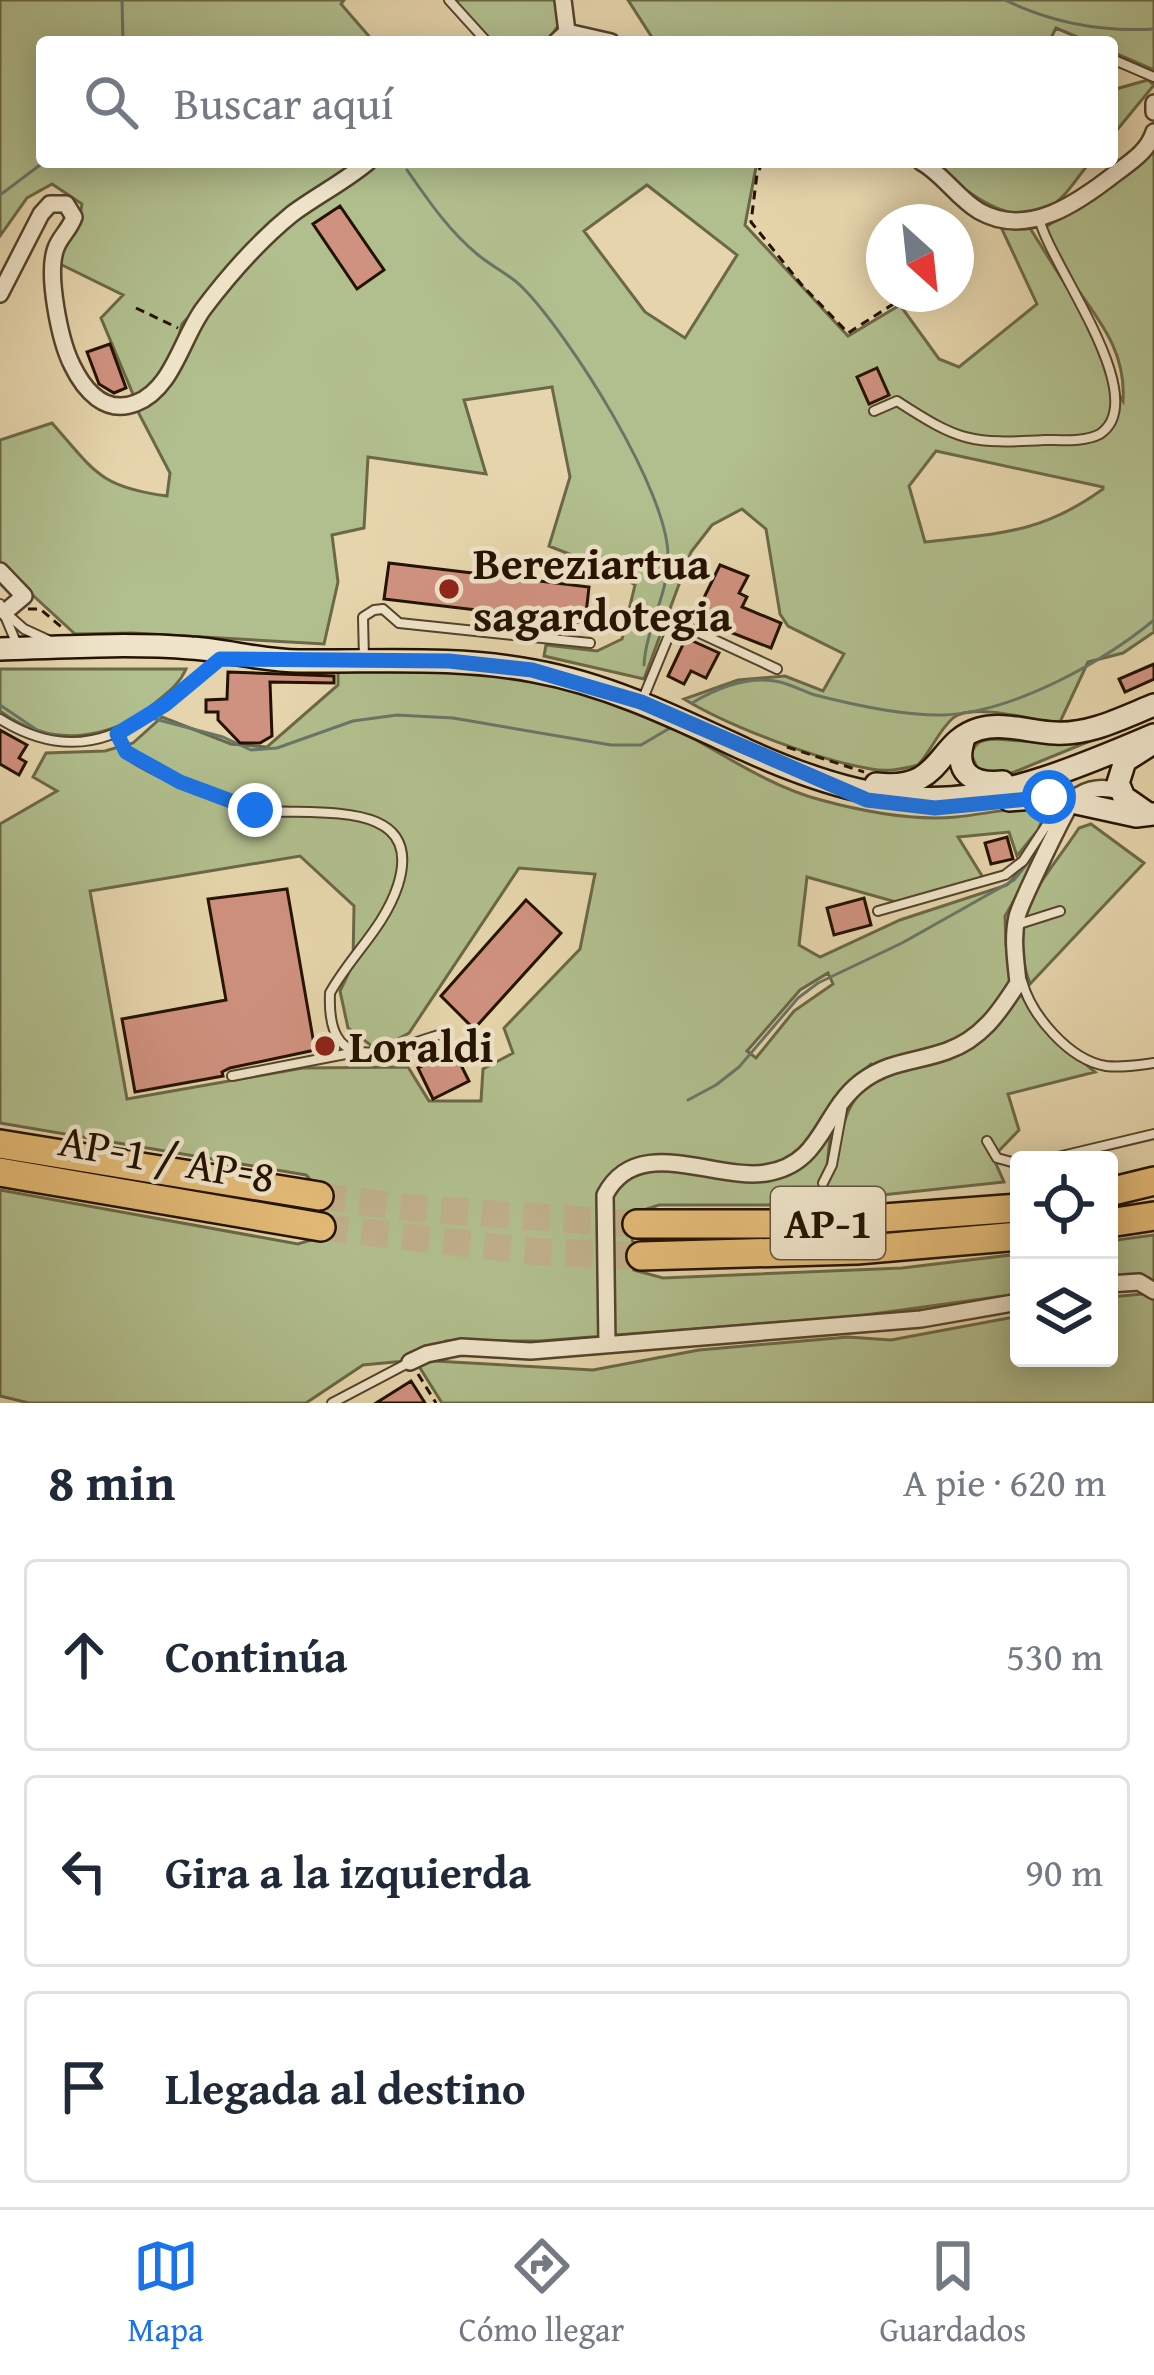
<!DOCTYPE html>
<html lang="es">
<meta charset="utf-8">
<style>
body{margin:0;font-family:"Gentium Book Plus",serif;background:#f2f2f3;color:#1f2937}
.controls{position:absolute;right:36px;bottom:36px;display:grid;overflow:hidden;border-radius:12px;box-shadow:0 6px 30px #0003}
.controls button{width:108px;height:108px;display:grid;place-items:center;padding:0;border:0;border-bottom:3px solid #e0e1e3;background:#fff;color:#1f2937;font:60px sans-serif}
.compass{position:absolute;left:866px;top:204px;width:108px;height:108px;border-radius:50%;background:#fff;box-shadow:0 6px 30px #0003;rotate:153deg}
.stop{position:absolute;width:36px;height:36px;margin:-27px;border:9px solid #1a73e8;border-radius:50%;background:#fff}
.stop.end{background:#1a73e8;border-color:#fff;box-shadow:0 3px 12px #0008}
.list{margin:0;padding:0;list-style:none}
h2{display:flex;justify-content:space-between;align-items:center;height:156px;margin:0;padding:0 48px;font-size:51px}
h2 small{font-size:39px;font-weight:400;color:#747a83}
.list li{display:grid;grid-template-columns:78px 1fr auto;gap:36px;align-items:center;box-sizing:border-box;height:192px;margin:0 24px 24px;padding:0 24px;border:3px solid #e0e1e3;border-radius:12px}
.list b{display:block;font-size:45px;white-space:nowrap}
.list em{font-size:39px;font-style:normal;color:#747a83}
.icon{flex:none;width:66px;height:66px;fill:none;stroke:currentColor;stroke-width:2;stroke-linecap:round;stroke-linejoin:round}
.map{position:relative;flex:none;width:1154px;height:1403px;overflow:hidden}
.search{position:absolute;background:#fff;box-shadow:0 6px 30px #0003;left:36px;right:36px;top:36px;height:132px;display:flex;align-items:center;gap:30px;box-sizing:border-box;padding:0 42px;border-radius:12px;color:#747a83;font-size:45px}
.sheet{height:804px;background:#fff}
nav{display:flex;justify-content:space-around;align-items:center;box-sizing:border-box;height:168px;border-top:3px solid #e0e1e3;background:#fff;font-size:33px;color:#747a83}
nav a{display:grid;justify-items:center;gap:6px}
nav .on{color:#1a73e8}
.map>svg:first-child{display:block}
</style>
<div class="map">
<svg width="1154" height="1403" viewBox="0 0 1154 1403">
<rect width="100%" height="100%" fill="#e6d5ac"/>
<filter id="stains"><feTurbulence type="fractalNoise" baseFrequency=".00167" numOctaves="4"/><feColorMatrix values="0 0 0 0 .2 0 0 0 0 .09 0 0 0 0 .02 0 0 0 .5 -.17"/></filter>
<radialGradient id="worn" r=".72"><stop offset=".6" stop-color="#630" stop-opacity="0"/><stop offset="1" stop-color="#630" stop-opacity=".3"/></radialGradient>
<path fill="#b1be8d" stroke="#6a6846" stroke-width="3" fill-rule="evenodd" d="M0,0H344L341,4L374,42H42V162H361L262,237L182,324L176,347L152,387L135,399L101,318L123,295L58,263C63,241 80,226 82,204L52,184L27,198L0,236Z
M458,0H557L558,26L547,42H492L456,5Z
M628,0H1154V70L1112,52V42H1089L1056,28L1049,42H655Z
M1148,80L1154,85L1112,136V90Z
M1154,146V632L1123,653L1088,662L1059,724C1035,720 971,702 953,718C939,730 931,751 918,765C902,769 888,772 871,769C818,760 730,727 684,699L738,680L785,676L823,691L844,654L788,626L780,614L766,529L742,509L712,525L691,552L644,679L544,656L546,645L597,651L622,639L635,585L615,572L549,546L570,477L552,387L464,400L486,474L368,457L364,528L332,535L338,582L324,644L132,633L75,634L0,565V440L52,423C95,472 100,487 167,496L170,473L136,408L243,268L286,225L374,162H757L745,225L848,336L900,305L939,359L959,367L1037,304L1000,225H1028L1102,343L1116,390L1123,401C1128,326 1063,294 1046,227ZM647,185L737,255L685,338L645,312L584,231ZM936,451L1103,487V489C1041,534 999,533 925,542L909,486Z
M929,162H1090C1079,175 1066,197 1051,206C1007,232 962,186 929,162Z
M338,666C443,668 545,669 642,712C702,738 757,783 821,800C865,812 911,821 956,817C987,814 1016,806 1047,809L1038,830L1017,856L1009,832L958,837L984,879L896,902L807,877L799,945L820,957L900,920L1007,885L1049,839L1005,916L1006,945L1023,998L1048,1032L1095,1072L1008,1094L1019,1130L993,1157L1004,1182L788,1205H659L631,1214L634,1270L663,1278L902,1268L1019,1254V1294L858,1316L540,1341H446L417,1360L593,1370L699,1350L848,1337L891,1340L1019,1316V1358H1109V1297L1154,1293V1403H442L415,1360L363,1365L306,1403H29L0,1396V1190L298,1244L318,1238L319,1189L306,1175L0,1123V824L57,791L33,777L46,753L105,751L133,743L162,717L231,744L267,747L338,685ZM300,856L354,906L353,964L340,991L348,1028L377,1050L409,1033L519,868L595,874L580,949L504,1028L513,1053L483,1069L481,1101H429L408,1067L303,1068L127,1099L90,891ZM828,973L833,984L794,1011L756,1058L747,1051L800,990ZM871,1064L885,1072C843,1098 844,1124 834,1169L827,1167L834,1098Z
M0,669H186C179,685 168,692 155,703C109,742 49,748 0,711Z
M995,739L1063,744L1090,741L1007,775L979,772L971,754C976,741 982,740 995,739Z
M1091,824L1144,863L1030,984C1004,914 1042,884 1079,828Z
M1154,1235V1281L1109,1280V1241Z"/>
<g fill="none" stroke-linecap="round" stroke-linejoin="round">
<path stroke="#687668" stroke-width="3" d="M122,0L123,42
M1005,0C1052,23 1102,32 1154,29
M407,170C428,200 449,231 477,254C491,266 509,274 522,287C568,333 670,493 668,558C668,595 646,628 644,665
M0,195L44,162
M692,703C717,688 750,675 780,682C792,685 803,691 815,695C854,705 904,716 944,715C1013,712 1102,663 1154,620
M0,705L37,730L61,738
M155,719L223,737L251,750L277,748L353,721L397,715L453,718L611,745H641L670,728
M688,1100L716,1085L739,1067L798,998L818,983L902,943L1014,880L1041,846"/>
</g>
<path fill="#d09280" stroke="#241200" stroke-width="3" d="M340,206L384,270L357,289L313,224Z
M110,344L126,388L114,393L99,384L87,352Z
M877,368L889,395L869,404L857,377Z
M389,563L589,587L585,623L384,599Z
M720,565L748,576L739,593L747,597L742,607L781,623L771,648L694,618Z
M686,638L719,653L706,678L691,671L684,684L668,676Z
M1154,664V679L1125,692L1119,679Z
M228,672L334,676V683L270,682L272,736L260,743H240L218,720V712H206V700L227,699Z
M0,730L27,745L19,758L26,762L19,775L0,764Z
M1007,837L1013,859L991,864L985,843Z
M287,889L315,1050L230,1068L222,1072L223,1076L135,1092L122,1019L226,1000L208,899Z
M864,898L871,925L834,935L827,908Z
M526,900L561,933L474,1029L441,996Z
M454,1051L469,1081L433,1099L418,1068Z
M411,1381L425,1403H376Z"/>
<g fill="none" stroke-linecap="round" stroke-linejoin="round">
<path stroke="#bfae8a" stroke-width="27" stroke-dasharray="27 14" stroke-linecap="butt" d="M319,1196L411,1208L637,1224
M321,1227L539,1252L641,1256"/>
<defs>
<path id="lane" d="M449,0L487,42
M1112,59L1154,77
M874,411L897,401C960,442 971,444 1045,440C1063,440 1085,442 1100,434C1154,398 1049,264 1039,218
M0,604L18,647
M6,613L24,629L48,640
M364,659L363,617L374,610L383,609L399,623L590,643
M642,701L672,628L678,623L777,669
M0,719C91,776 151,716 220,659
M117,734C120,740 121,746 125,751C141,768 235,806 259,810C309,817 426,795 398,885C384,928 351,955 330,993C326,1084 393,1048 448,1032
M878,911L1005,875L1023,861L1046,826H1058
M1016,925L1060,911
M1022,981C1031,1015 1069,1060 1106,1066C1121,1068 1139,1065 1154,1063
M232,1076L351,1053
M987,1141L997,1158L1019,1164
M1045,1160L1154,1134
M823,1183L832,1165L842,1110
M332,1403L410,1362"/>
<path id="street" d="M563,0L567,32
M556,42L567,32L611,42
M1154,103V112
M921,162C943,174 957,198 979,211C1028,239 1079,202 1116,173C1132,161 1148,151 1154,132
M0,294L41,214L50,204H66L74,217C70,229 60,237 56,248C46,274 60,341 72,365C84,390 105,415 136,403C173,389 182,337 204,308C229,275 260,240 292,214C316,196 344,182 368,162
M0,571L24,596L5,612
M1109,1284L1139,1282L1154,1291
M607,1345L605,1195C637,1133 714,1181 766,1173C823,1164 821,1113 861,1082C888,1061 917,1062 947,1051C981,1039 999,1013 1018,983C1016,961 1012,939 1017,917C1020,904 1068,804 1075,798C1089,787 1103,787 1120,791
M410,1362L427,1354L461,1347L531,1351L921,1319L1019,1302"/>
<path id="secondary" d="M0,649C63,647 128,643 191,648C227,650 262,661 299,661C378,662 456,656 534,671C610,685 677,718 746,750C916,827 990,805 1154,735
M964,738C953,772 971,785 1003,782
M876,784C944,792 935,742 979,729C1003,722 1030,732 1055,733C1090,735 1122,718 1154,705
M1009,800L1049,797L1136,816L1154,814
M1147,813L1124,797L1118,783L1125,761L1147,747"/>
<path id="highway" d="M0,1144L319,1196
M0,1172L321,1227
M1109,1192L1154,1181
M1109,1223L1154,1216
M637,1224H803L1019,1208
M641,1256L857,1250L1019,1236"/>
</defs>
<use href="#lane" stroke="#54432b" stroke-width="12"/>
<use href="#street" stroke="#54432b" stroke-width="20"/>
<use href="#secondary" stroke="#241200" stroke-width="26"/>
<use href="#highway" stroke="#241200" stroke-width="32"/>
<path stroke="#241200" stroke-width="3" stroke-dasharray="9 6" stroke-linecap="butt" d="M763,162L757,174L751,222L801,284L848,333L898,301
M136,308L178,328
M28,609H40L65,630
M787,747L864,772
M418,1374L436,1403"/>
<use href="#lane" stroke="#efe4c9" stroke-width="8"/>
<use href="#street" stroke="#efe4c9" stroke-width="15"/>
<use href="#secondary" stroke="#efe4c9" stroke-width="21"/>
<use href="#highway" stroke="#e3ba76" stroke-width="27"/>
</g>
<g fill="none" stroke-linecap="round" stroke-linejoin="round">
<path stroke="#1a73e8" stroke-width="15" d="M255,810L180,782L126,752L117,734L166,704L220,659L449,661L532,670L641,702L867,800L935,808L1049,797"/>
</g>
<g fill="#8f2418" stroke="#efe4c9" stroke-width="4.5">
<circle cx="449" cy="589" r="12"/>
<circle cx="325" cy="1046" r="12"/>
</g>
<g text-anchor="middle" stroke-width="9" stroke-linejoin="round" paint-order="stroke">
<rect fill="#efe4c9" stroke="#61513c" stroke-width="3" x="771" y="1187" width="114" height="72" rx="9"/>
<g font-size="42" font-weight="bold" fill="#241200">
<text x="828" y="1238">AP-1</text>
</g>
<g font-size="45" font-weight="bold" fill="#241200" stroke="#efe4c9" text-anchor="start">
<text x="473" y="579">Bereziartua<tspan x="473" dy="52">sagardotegia</tspan></text>
<text x="349" y="1062">Loraldi</text>
</g>
<g font-size="45" fill="#241200" stroke="#efe4c9">
<text transform="translate(167 1158) rotate(10)" y="16">AP-1 / AP-8</text>
</g>
</g>
<rect width="100%" height="100%" filter="url(#stains)"/>
<rect width="100%" height="100%" fill="url(#worn)"/>
</svg>
<div class="controls">
<button><svg class="icon" aria-label="locate" viewBox="0 0 24 24"><circle cx="12" cy="12" r="6"/><path d="M12 2v4M12 18v4M2 12h4M18 12h4"/></svg></button>
<button><svg class="icon" aria-label="layers" viewBox="0 0 24 24"><path d="M12 4l9 5-9 5-9-5zM3 14l9 5 9-5"/></svg></button>
</div>
<svg class="compass" viewBox="-18 -18 36 36"><path d="M0-13l5 13h-10z" fill="#e53935"/><path d="M0 13l5-13h-10z" fill="#747a83"/></svg>
<div class="stop" style="left:1049px;top:797px"></div>
<div class="stop end" style="left:255px;top:810px"></div>
<div class="search"><svg class="icon" aria-label="search" viewBox="0 0 24 24"><circle cx="10" cy="10" r="6"/><path d="M15 15l6 6"/></svg>Buscar aquí</div>
</div>
<section class="sheet">
<h2>8 min<small>A pie · 620 m</small></h2>
<ul class="list">
<li><svg class="icon" aria-label="ahead" viewBox="0 0 24 24"><path d="M12 20V5M6 11l6-6 6 6"/></svg><div><b>Continúa</b></div><em>530 m</em></li>
<li><svg class="icon" aria-label="left" viewBox="0 0 24 24"><path d="M17 20v-9H6M10 6l-5 5 5 5"/></svg><div><b>Gira a la izquierda</b></div><em>90 m</em></li>
<li><svg class="icon" aria-label="arrive" viewBox="0 0 24 24"><path d="M6 21V4h12l-3 4 3 4H6"/></svg><div><b>Llegada al destino</b></div></li>
</ul>
</section>
<nav>
<a class="on"><svg class="icon" aria-label="map" viewBox="0 0 24 24"><path d="M3 6l6-2 6 2 6-2v14l-6 2-6-2-6 2zM9 4v14M15 6v14"/></svg>Mapa</a>
<a><svg class="icon" aria-label="directions" viewBox="0 0 24 24"><path d="M12 3l9 9-9 9-9-9zM9 14v-3h6M13 9l2 2-2 2"/></svg>Cómo llegar</a>
<a><svg class="icon" aria-label="saved" viewBox="0 0 24 24"><path d="M7 4h10v16l-5-4-5 4z"/></svg>Guardados</a>
</nav>
